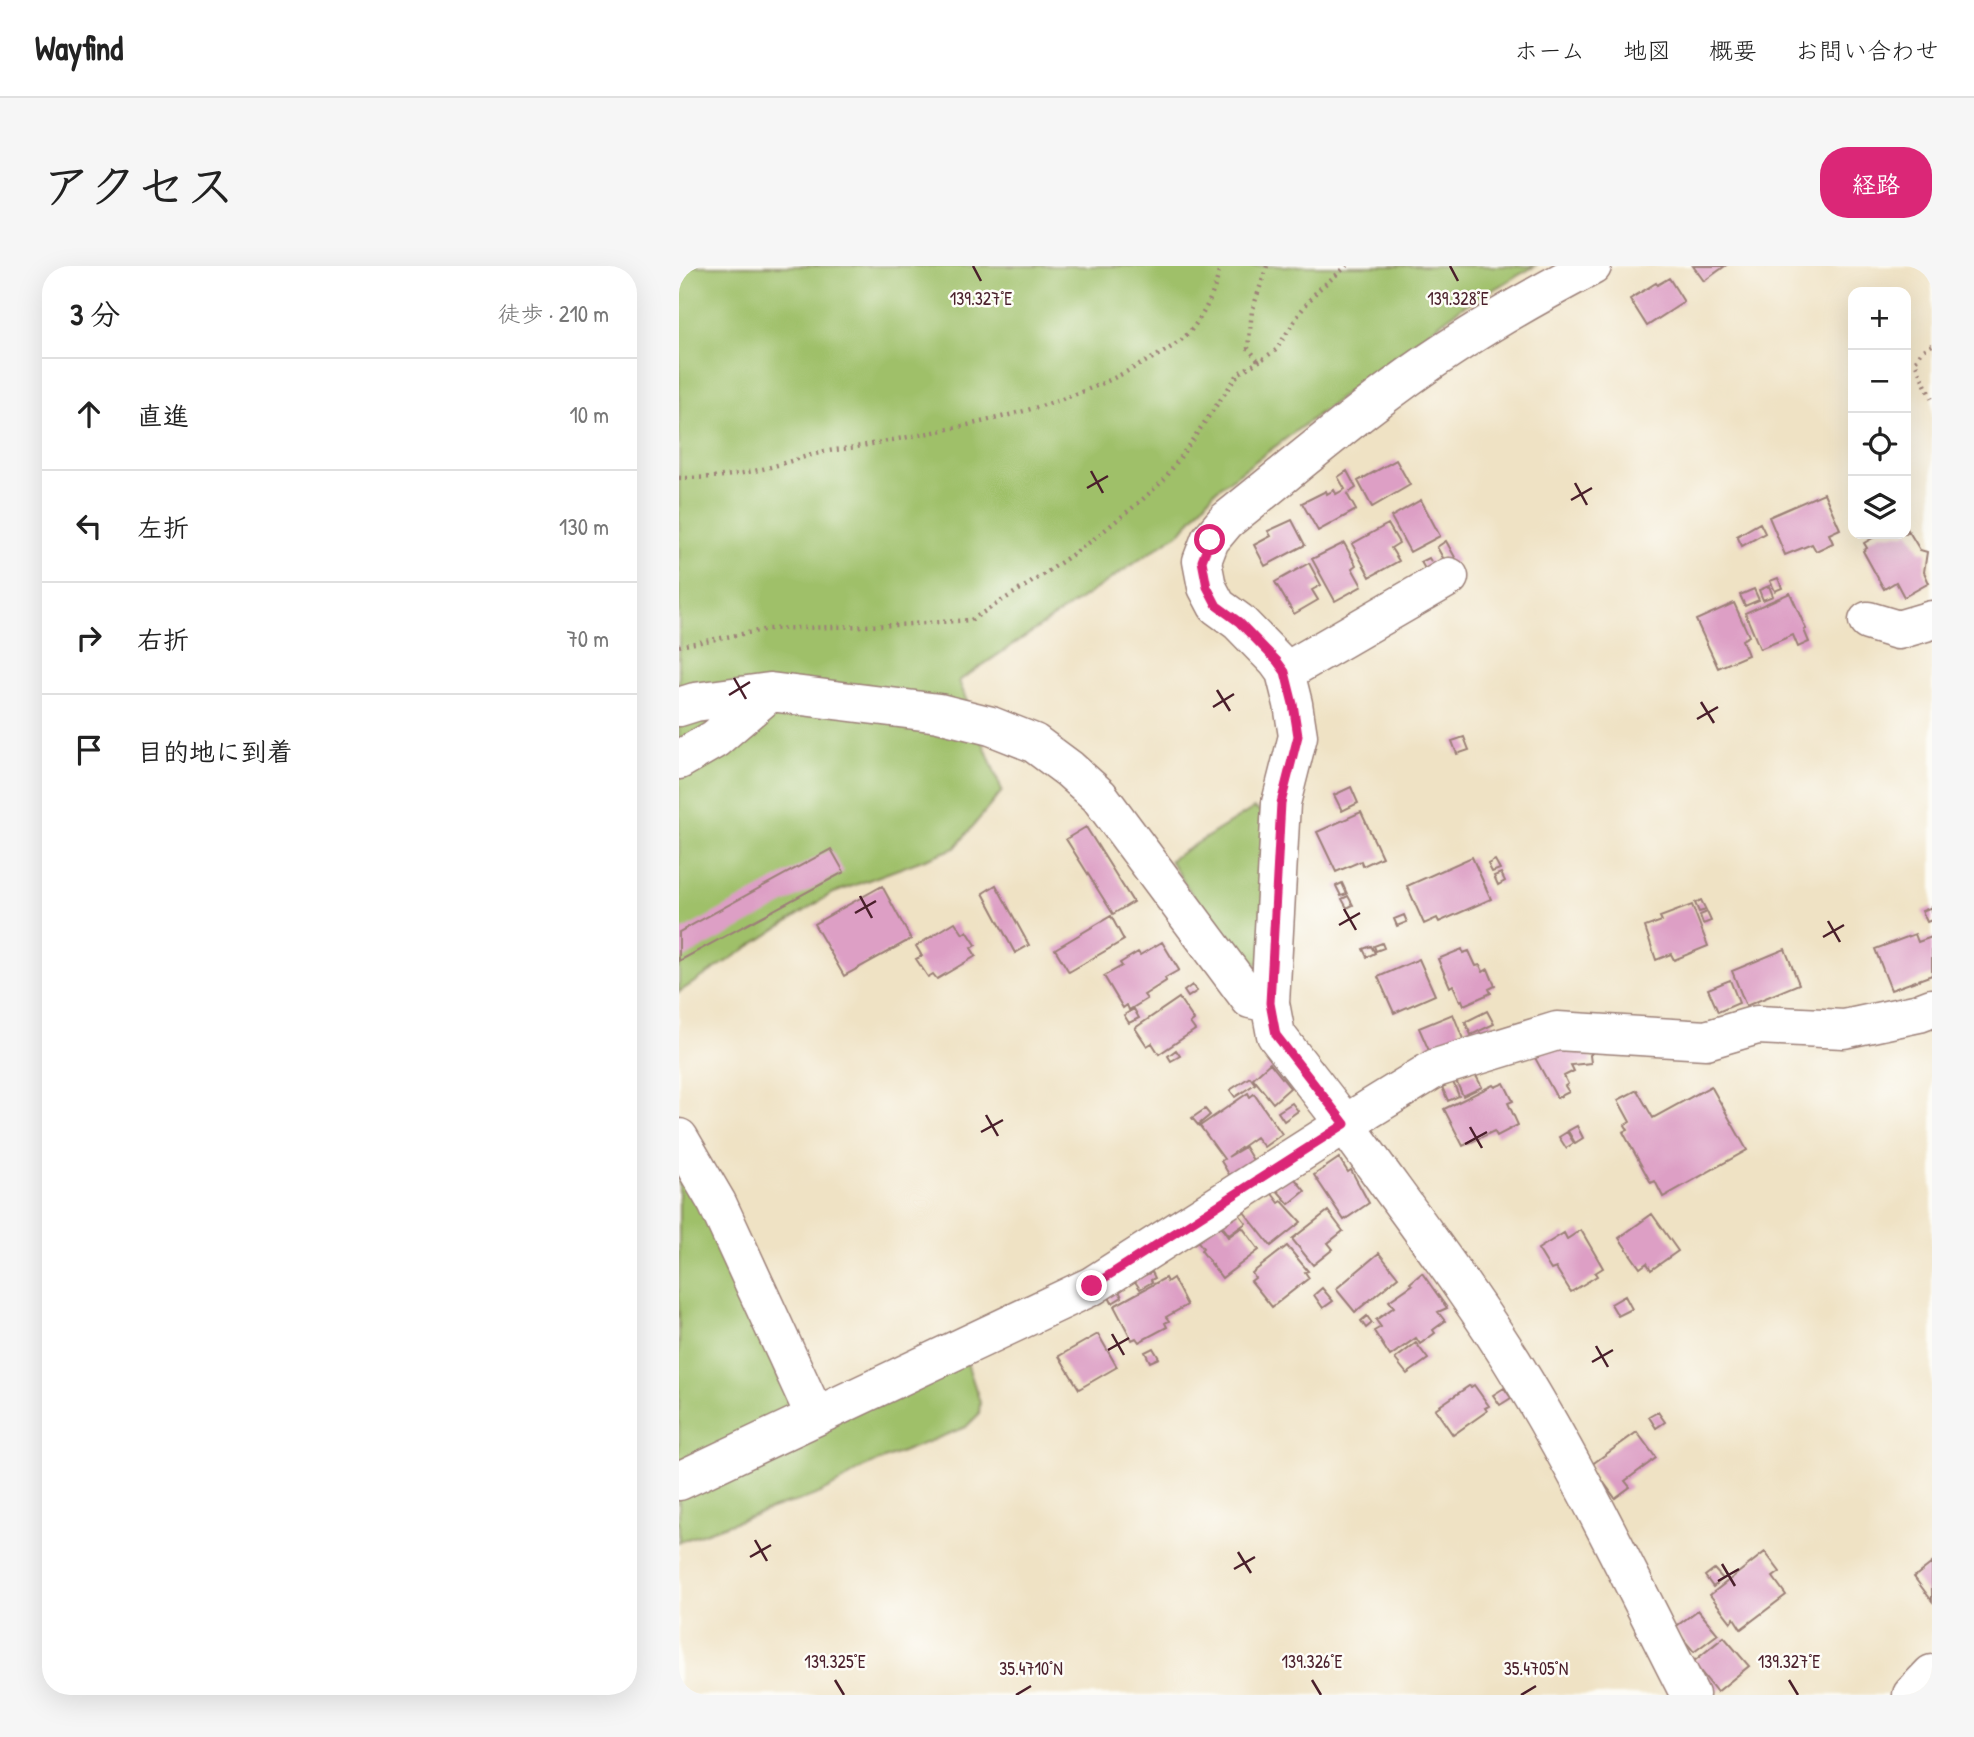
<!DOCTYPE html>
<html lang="ja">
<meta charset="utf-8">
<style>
body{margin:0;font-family:"Patrick Hand","Klee One",sans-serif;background:#f6f6f6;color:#222}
.controls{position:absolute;right:21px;top:21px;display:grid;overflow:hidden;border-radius:14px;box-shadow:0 7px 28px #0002}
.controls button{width:63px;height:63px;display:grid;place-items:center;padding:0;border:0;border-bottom:2px solid #e0e0e0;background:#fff;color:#222;font:35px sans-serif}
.stop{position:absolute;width:21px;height:21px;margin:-16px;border:5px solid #db2777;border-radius:50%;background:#fff}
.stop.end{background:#db2777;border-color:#fff;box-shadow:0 2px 7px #0008}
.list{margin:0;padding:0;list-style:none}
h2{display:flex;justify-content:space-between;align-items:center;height:91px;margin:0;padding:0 28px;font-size:30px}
h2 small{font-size:23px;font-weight:400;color:#767676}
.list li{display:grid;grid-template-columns:46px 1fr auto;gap:21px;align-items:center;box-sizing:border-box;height:112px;padding:0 28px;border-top:2px solid #e0e0e0}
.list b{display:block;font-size:26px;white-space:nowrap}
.list em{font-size:23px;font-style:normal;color:#767676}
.icon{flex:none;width:38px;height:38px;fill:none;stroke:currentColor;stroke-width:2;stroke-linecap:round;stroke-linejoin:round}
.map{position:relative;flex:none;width:1253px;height:1429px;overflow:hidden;border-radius:28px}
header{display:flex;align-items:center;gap:42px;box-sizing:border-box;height:98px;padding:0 35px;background:#fff;border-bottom:2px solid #e0e0e0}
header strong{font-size:33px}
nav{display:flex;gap:38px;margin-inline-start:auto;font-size:24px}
.intro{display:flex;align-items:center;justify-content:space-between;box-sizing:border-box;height:168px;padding:0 42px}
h1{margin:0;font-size:49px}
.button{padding:18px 32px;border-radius:28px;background:#db2777;color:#fff;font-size:24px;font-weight:700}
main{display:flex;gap:42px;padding:0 42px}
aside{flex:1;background:#fff;border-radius:28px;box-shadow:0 7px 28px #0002}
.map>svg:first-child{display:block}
</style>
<header>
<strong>Wayfind</strong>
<nav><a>ホーム</a><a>地図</a><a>概要</a><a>お問い合わせ</a></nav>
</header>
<div class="intro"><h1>アクセス</h1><a class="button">経路</a></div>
<main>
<aside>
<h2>3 分<small>徒歩 · 210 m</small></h2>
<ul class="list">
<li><svg class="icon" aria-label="ahead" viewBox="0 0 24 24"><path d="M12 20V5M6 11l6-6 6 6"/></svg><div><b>直進</b></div><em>10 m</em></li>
<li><svg class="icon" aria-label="left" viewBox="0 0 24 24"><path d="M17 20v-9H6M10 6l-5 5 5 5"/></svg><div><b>左折</b></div><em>130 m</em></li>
<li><svg class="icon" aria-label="right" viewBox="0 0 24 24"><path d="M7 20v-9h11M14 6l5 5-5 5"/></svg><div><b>右折</b></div><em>70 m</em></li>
<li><svg class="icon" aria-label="arrive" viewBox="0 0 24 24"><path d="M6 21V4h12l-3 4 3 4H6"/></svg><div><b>目的地に到着</b></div></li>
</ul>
</aside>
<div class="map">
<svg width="1253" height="1429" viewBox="0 0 1253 1429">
<rect width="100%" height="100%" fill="#fdfcf7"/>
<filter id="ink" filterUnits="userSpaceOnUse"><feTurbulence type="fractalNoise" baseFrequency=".0143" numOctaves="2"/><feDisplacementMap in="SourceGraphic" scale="14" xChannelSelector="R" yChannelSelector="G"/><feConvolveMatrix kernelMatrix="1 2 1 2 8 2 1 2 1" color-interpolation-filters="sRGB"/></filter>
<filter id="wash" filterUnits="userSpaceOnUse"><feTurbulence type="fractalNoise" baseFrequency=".00686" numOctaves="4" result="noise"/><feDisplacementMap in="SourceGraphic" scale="28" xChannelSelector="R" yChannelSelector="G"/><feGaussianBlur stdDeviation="1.57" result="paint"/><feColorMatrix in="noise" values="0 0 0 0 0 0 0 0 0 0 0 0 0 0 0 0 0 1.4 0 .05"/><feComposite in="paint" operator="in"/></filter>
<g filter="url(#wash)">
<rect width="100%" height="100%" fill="#efe2c4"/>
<path fill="#9fc069" stroke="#74704a" stroke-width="2" d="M0,0H856L783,41L535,226L503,265L280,415L323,525L276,582L152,628L0,726Z
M575,542L589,549L582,695L563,707L491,594Z
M0,885L116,1148L0,1200Z
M287,1094L301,1136L300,1148L287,1161L185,1201C162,1217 134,1234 106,1238L0,1276V1223Z"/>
<g id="blocks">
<path fill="#dd9fc5" d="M1014,0H1046L1025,15Z
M990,12L1005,36L968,60L951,33L977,17L978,19Z
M717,194L731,219L693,241L679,215Z
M668,205L677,222L668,228L677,244L639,265L623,237L647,225L648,228L655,224L657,228L666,223L659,211Z
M1145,227L1161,263L1150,268L1154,277L1137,285L1133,278L1106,289L1090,251Z
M742,234L761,270L731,286L712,251Z
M613,254L626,279L586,300L575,279L592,270L589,265Z
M1081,257L1086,267L1063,280L1058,270Z
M709,258L720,277L712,282L720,295L691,311L673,278Z
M1229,264L1241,284L1248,286L1245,306L1250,317L1225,331L1217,316L1205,323L1184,285L1188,282L1185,277L1201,268H1227Z
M767,275L778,295L769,301L758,281Z
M665,277L677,299L673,302L683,320L656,335L633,293Z
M750,292L757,304L749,308L742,296Z
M630,297L642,319L633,324L639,334L615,348L596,316Z
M1099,312L1103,322L1096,325L1091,315Z
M1090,320L1094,330L1084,334L1080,324Z
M1075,323L1080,334L1066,340L1061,329Z
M1111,327L1127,363L1125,364L1130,376L1119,381L1114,369L1081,383L1066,347Z
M1055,337L1070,370L1063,374L1069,389L1039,402L1017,354Z
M785,471L790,484L778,488L773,475Z
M672,521L679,537L663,545L655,529Z
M682,546L703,591L684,600L682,595L657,606L638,566Z
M407,561L454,636L434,648L387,573Z
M152,583L165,606L0,695V666Z
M793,591L812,633L760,656L758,652L745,658L728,620Z
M816,594L821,603L813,606L809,598Z
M822,607L826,615L819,619L815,610Z
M663,617L668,628L662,630L657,620Z
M317,619L350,679L336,687L304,627Z
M203,620L232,673L165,710L135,658Z
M669,630L674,639L668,642L663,633Z
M1022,634L1027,644L1020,646L1016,637Z
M1013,639L1029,680L995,694L992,688L977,694L966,661L983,655L981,651Z
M1253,641V654L1248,656L1243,645Z
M1028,646L1032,655L1024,658L1021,649Z
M725,649L728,656L718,660L715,653Z
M432,650L445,674L390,706L376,683Z
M276,656L284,668L288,665L297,679L292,682L297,690L258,713L254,708L249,711L237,693L243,690L237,680Z
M1236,668L1239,676L1253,671V709L1212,724L1196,683Z
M483,676L500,704L486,712L487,715L465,729L468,733L450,744L448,739L444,742L425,710L443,700L441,697L459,686L461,689Z
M703,677L705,682L697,685L695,680Z
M692,680L696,687L688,691L684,683Z
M783,683L784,687L790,685L797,700L801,699L804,706L809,703L816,720L810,723L812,727L785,739L783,734L781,735L774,719L771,721L759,693Z
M1106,683L1120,718L1067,740L1053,705Z
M740,693L756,729L715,747L699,711Z
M1051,714L1060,737L1039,746L1029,723Z
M513,719L518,725L509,731L505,725Z
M500,732L515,754L511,757L516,764L480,788L473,777L468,780L456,762Z
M455,743L460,752L450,757L445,749Z
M808,745L815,758L792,769L786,756Z
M774,748L784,773L751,787L740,762Z
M908,779L913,787L911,789L912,797L892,799L895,805L885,810L889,818L886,820L890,826L878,832L855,790L866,785Z
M497,784L501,790L492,795L489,790Z
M591,797L611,822L594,837L574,812Z
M795,806L803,821L784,830L777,815Z
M571,811L576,818L556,831L551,824Z
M774,816L780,830L769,835L763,821Z
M825,817L834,835L829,837L839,859L818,870L815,865L784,880L765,843L814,819L816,821Z
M1032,820L1068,884L984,931L976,915L972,917L944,866L949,864L946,859L951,856L939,834L958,824L974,852Z
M569,827L571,831L575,828L603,868L585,881L577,871L549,891L566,881L575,896L551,910L542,895L545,893L521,860Z
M613,837L619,845L605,855L599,846Z
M526,843L531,849L519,859L513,852Z
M898,860L904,872L896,877L889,865Z
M888,866L895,877L887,882L880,871Z
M660,892L669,906L672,904L690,937L665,954L635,909Z
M612,908L626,925L610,938L596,922Z
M591,925L600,937L603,935L622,956L592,980L565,946Z
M557,944L567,957L550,969L540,956Z
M649,945L664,965L649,977L654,983L634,999L613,973Z
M973,948L999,985L972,1004L968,997L961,1002L940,972Z
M539,957L549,971L563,961L580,984L543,1012L522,984L524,982L517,973Z
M902,964L924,1002L916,1007L918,1010L892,1026L877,1002L872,1004L859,983L885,967L888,973Z
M608,980L629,1005L626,1006L630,1012L593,1041L572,1015L576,1012L573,1007Z
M700,987L719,1011L676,1046L657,1023Z
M473,1006L476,1012L472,1014L473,1016L461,1023L455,1014Z
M743,1007L768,1042L759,1046L766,1055L754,1064L756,1067L741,1078L737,1072L711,1090L695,1065L702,1061L697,1054L715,1041L710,1035L733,1019L731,1017Z
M486,1012L488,1016L494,1012L508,1039L487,1051L490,1055L486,1057L488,1061L460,1076L457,1072L453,1074L435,1040Z
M643,1022L654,1035L644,1042L635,1029Z
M439,1023L443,1031L433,1037L429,1029Z
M946,1030L953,1043L939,1050L932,1038Z
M688,1050L693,1057L687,1062L682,1055Z
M419,1068L438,1101L400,1123L380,1090Z
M737,1077L749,1093L728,1108L716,1093Z
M474,1082L480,1092L471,1096L466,1086Z
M795,1119L810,1140L806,1142L808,1145L774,1169L756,1143L790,1120L792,1121Z
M825,1122L832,1132L821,1139L814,1129Z
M979,1146L986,1156L977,1162L970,1151Z
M958,1166L977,1192L946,1215L951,1221L936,1232L912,1199Z
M1086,1286L1101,1306L1094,1311L1107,1329L1062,1363L1055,1352L1052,1356L1031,1329Z
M1253,1297V1335L1235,1311Z
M1035,1303L1044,1313L1034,1321L1026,1310Z
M1019,1344L1039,1368L1015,1386L995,1362Z
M1045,1371L1070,1400L1038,1426L1014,1396Z"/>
</g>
</g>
<g filter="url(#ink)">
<use href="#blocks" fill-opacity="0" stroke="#9c8078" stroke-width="2"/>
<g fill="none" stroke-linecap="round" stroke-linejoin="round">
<defs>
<path id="minor" d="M913,0C865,25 816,53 770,83C692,134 620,197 547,255L531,274L523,295L528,321L538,340L560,356L598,395L606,406L614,438L619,470L602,537L591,737L597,769L666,858L757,802L878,765L1027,774L1078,759L1165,763L1240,747L1253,742
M1189,355L1219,364L1253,354
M606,406L770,311
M0,441L16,436L91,426L260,447L312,460L355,477L390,503L420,530L571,733L591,737
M0,494L36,473L91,426
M0,872L38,937L136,1150
M0,1215L413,1020L666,858C726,942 791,1025 845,1115C906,1216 957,1324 1011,1429
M1233,1429L1253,1408"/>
</defs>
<use href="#minor" stroke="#9c8078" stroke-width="41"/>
<path stroke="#9c8078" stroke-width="4.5" stroke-dasharray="2 5" stroke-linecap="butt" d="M588,0L573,45L569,82L578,93L582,94L597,84L622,45L638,25L668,0
M1253,79L1243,85L1236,96L1253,134
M0,212C23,212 46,211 69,206C93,202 116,193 140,187C152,184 165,183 177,181C269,163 363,149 447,106C465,96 486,87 502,74C522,58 537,25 541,0
M0,380L89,363L217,359L292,354L364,309L411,276L463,234L486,213L560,107L582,94"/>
<use href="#minor" stroke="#fff" stroke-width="38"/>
</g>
</g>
<g fill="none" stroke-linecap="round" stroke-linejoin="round" filter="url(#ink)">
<path stroke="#db2777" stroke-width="9" d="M413,1020L666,858L597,769L591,737L602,537L619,470L614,438L606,406L598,395L560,356L538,340L528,321L523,295L531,274"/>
</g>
<path fill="none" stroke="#4a1f2b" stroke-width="2.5" d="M294,0L302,15M771,0L779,15M412,205L424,227M896,217L908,239M408,222L429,210M892,234L913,222M55,412L67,433M538,424L551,445M50,429L71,416M1022,436L1035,457M534,441L555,428M1018,453L1039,441M181,630L193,652M665,643L677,664M176,647L197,635M1149,655L1161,676M660,659L681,647M1144,671L1165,659M307,849L319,870M791,861L803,882M302,866L324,854M786,878L808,866M433,1068L445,1089M917,1080L929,1101M429,1084L450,1072M913,1096L934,1084M76,1274L88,1295M559,1286L572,1307M71,1291L92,1279M1043,1298L1056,1320M555,1303L576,1291M1039,1315L1060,1303M156,1414L165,1429M633,1414L642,1429M1110,1414L1119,1429M337,1429L352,1420M842,1429L857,1420"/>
<g font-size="18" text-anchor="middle" fill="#4a1f2b" stroke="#fdfcf7" stroke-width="5" stroke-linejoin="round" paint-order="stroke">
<text x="302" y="39">139.327°E</text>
<text x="779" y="39">139.328°E</text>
<text x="156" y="1402">139.325°E</text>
<text x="633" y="1402">139.326°E</text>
<text x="1110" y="1402">139.327°E</text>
<text x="352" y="1409">35.4710°N</text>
<text x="857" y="1409">35.4705°N</text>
</g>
</svg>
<div class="controls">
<button>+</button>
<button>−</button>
<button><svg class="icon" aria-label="locate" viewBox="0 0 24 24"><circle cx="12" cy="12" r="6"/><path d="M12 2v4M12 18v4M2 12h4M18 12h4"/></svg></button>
<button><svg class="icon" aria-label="layers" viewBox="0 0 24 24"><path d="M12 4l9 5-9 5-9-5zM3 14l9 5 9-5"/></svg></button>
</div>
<div class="stop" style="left:531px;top:274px"></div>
<div class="stop end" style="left:413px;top:1020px"></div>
</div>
</main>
